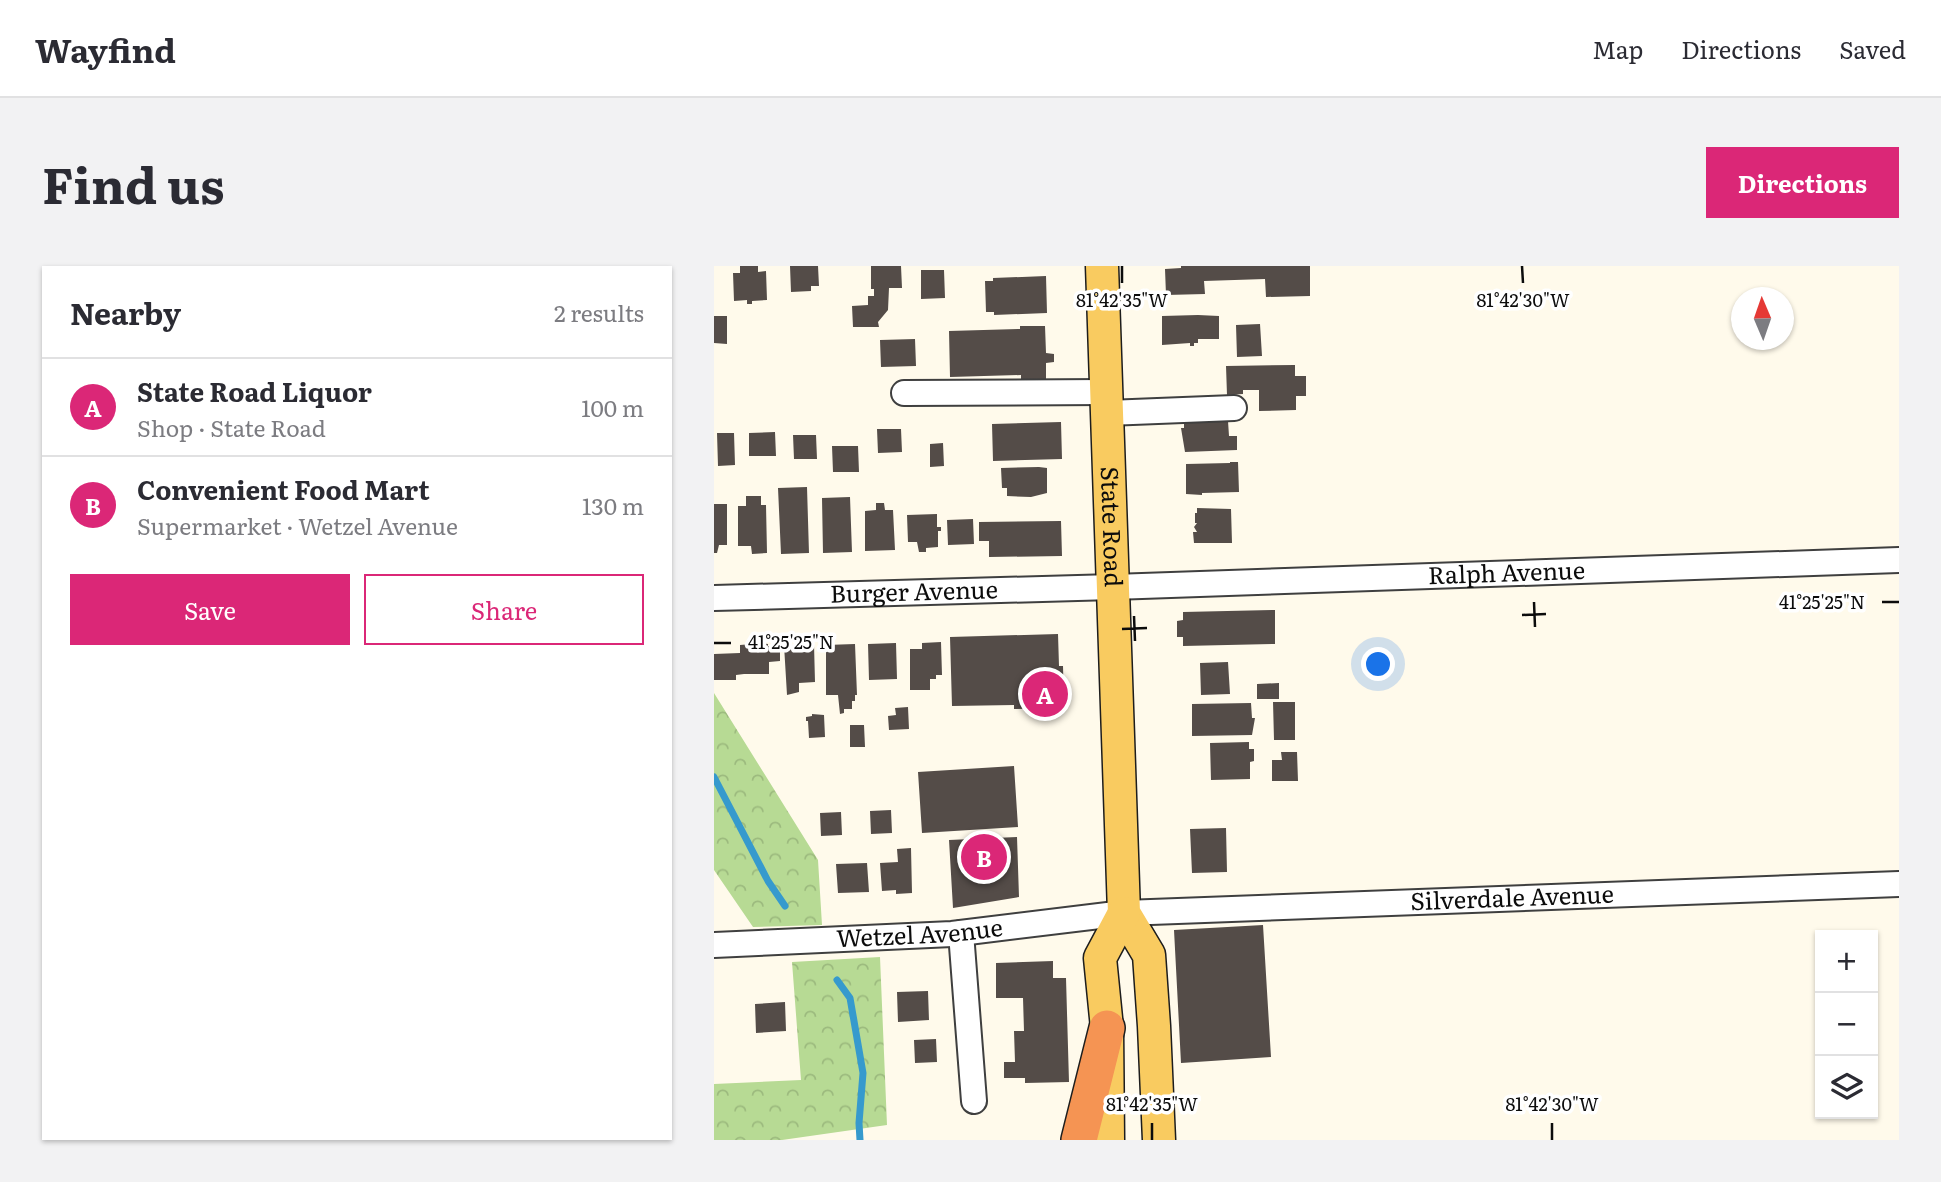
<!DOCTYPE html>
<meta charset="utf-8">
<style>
body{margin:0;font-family:Literata,serif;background:#f2f2f3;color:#2b2b33}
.controls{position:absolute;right:21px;bottom:21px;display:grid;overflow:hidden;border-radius:0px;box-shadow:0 2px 5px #0004}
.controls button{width:63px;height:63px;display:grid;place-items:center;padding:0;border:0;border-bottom:2px solid #e1e1e2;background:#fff;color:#2b2b33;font:35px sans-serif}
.compass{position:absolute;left:1017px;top:21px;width:63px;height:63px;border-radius:50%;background:#fff;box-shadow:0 2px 5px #0004;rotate:358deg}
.you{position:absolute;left:665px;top:399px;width:24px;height:24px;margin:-18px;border:5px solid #fff;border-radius:50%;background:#1a73e8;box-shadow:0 0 0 10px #1a73e833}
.badge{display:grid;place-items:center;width:46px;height:46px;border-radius:50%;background:#db2777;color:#fff;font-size:23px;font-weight:700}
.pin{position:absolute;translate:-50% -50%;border:4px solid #fff;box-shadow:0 2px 7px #0006}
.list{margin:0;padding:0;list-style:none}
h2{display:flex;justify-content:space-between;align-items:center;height:91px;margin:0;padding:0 28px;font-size:30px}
h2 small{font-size:23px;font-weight:400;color:#7c7c81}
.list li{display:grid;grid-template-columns:46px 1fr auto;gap:21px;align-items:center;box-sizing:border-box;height:98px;padding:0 28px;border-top:2px solid #e1e1e2}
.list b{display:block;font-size:26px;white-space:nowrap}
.list p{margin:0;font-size:23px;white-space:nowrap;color:#7c7c81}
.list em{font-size:23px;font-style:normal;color:#7c7c81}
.actions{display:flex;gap:14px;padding:21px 28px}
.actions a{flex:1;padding:16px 0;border:2px solid #db2777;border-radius:0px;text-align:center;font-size:24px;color:#db2777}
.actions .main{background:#db2777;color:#fff}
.icon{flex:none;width:38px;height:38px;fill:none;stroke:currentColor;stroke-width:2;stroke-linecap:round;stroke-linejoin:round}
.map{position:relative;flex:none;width:1185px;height:874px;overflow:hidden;border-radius:0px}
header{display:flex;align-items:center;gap:42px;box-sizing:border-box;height:98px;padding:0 35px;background:#fff;border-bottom:2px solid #e1e1e2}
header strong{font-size:33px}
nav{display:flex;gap:38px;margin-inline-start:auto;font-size:24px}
.intro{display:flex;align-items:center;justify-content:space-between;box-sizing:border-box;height:168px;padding:0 42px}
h1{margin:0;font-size:49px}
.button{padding:18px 32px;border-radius:0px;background:#db2777;color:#fff;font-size:24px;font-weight:700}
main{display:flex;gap:42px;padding:0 42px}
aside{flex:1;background:#fff;border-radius:0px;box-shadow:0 2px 5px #0004}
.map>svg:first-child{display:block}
</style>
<header>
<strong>Wayfind</strong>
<nav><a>Map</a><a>Directions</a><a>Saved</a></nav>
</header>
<div class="intro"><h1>Find us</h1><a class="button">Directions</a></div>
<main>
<aside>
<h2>Nearby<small>2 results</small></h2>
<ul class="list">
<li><span class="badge">A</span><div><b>State Road Liquor</b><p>Shop · State Road</p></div><em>100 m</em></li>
<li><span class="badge">B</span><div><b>Convenient Food Mart</b><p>Supermarket · Wetzel Avenue</p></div><em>130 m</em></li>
</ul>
<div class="actions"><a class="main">Save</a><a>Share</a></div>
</aside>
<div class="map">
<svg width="1185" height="874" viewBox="0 0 1185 874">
<defs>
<pattern id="forest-crowns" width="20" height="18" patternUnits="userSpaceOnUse" patternTransform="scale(1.75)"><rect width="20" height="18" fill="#b7da94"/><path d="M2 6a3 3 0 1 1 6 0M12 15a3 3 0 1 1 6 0" fill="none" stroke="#9cba7e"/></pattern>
</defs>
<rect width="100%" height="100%" fill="#fffaeb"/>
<path fill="url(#forest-crowns)" d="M0,427L104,594L108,659L39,661L0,604Z
M166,691L173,859L68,874H0V818L87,814L78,696Z"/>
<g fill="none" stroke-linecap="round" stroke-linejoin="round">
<path stroke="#369acd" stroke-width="7" d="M0,511L54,615L71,640
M123,714L136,732L149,807L145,857L146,874"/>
</g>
<path fill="#544c48" d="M26,0H44V6L52,5L53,34L38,35V38H33V34L20,35L19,7H26Z
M76,0H104L105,20H97V25L77,26Z
M157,0H187L188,22H175L174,44L164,56L165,61H139L138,40L154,39V30H160V23H157Z
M467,0H596V30L552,31L551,13L490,15L491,28L452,29L451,3L467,2Z
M207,4H230L231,32L207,33Z
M332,10L333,47L280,49V46H272L271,15H279V12Z
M484,49L505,50V73H484V77H480V80H476V77L448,79V50Z
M0,50H13V78L0,77Z
M546,58L548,90L523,91L522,59Z
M306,60H331L332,87L340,88V96L332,97V124L307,125V109L236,111L235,65L306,63Z
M201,73L202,100L167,101L166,74Z
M581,99V110H592V130H582V144L545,145V124H529V128L513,129L512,100Z
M514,155L515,170H523V184L471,186L467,162H470V156Z
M347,156L348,193L279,195L278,158Z
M163,163H187L188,186L164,187Z
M61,166L62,190H35V167Z
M3,167H20L21,199L4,200Z
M79,169H102L103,193H80Z
M229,177L230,200L216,201V178Z
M118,180H144L145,206H119Z
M516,196H524L525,226L488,227V229L472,228V198L516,197Z
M325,201L333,202V227L317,231L293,230V222H288L287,202Z
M93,221L95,287L67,288L64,222Z
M32,230H47V239H52L53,287L38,288L37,280H24V240H32Z
M136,231L138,286L109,287L108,232Z
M162,237H170L171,244H179L181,284L151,285V245L162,244Z
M0,238H13V279H5L3,287H0Z
M483,242L517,243L518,277H480L479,266H483L480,261L483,257H481V247H483Z
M223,248V261H227V265H224V281L212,282V286H205L203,276H194L193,249Z
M259,253L260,278L234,279L233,254Z
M347,255L348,290L275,291V275H265V256Z
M561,344V378L469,380V371H463V355L469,354V346Z
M344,368L345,400H349L350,442L300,443V439L238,440L236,371Z
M89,375V379L100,378L101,416L85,417V426L73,429L70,379H81V376Z
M38,376L54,378V380H66V395L55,396V408H30L22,409V414H0V388L26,387V379L38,378Z
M227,376L228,409H222V413H216V424H196V383H208V377Z
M182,377L183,413L155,414L154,378Z
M141,378L143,429H141V435H138V443H130V447L126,448L124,429H112V379Z
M514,396L516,428L487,429L486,397Z
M565,417V433H543V418Z
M559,436H581V474H560Z
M537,437L538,452H541L538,469L478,470V438Z
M194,441L195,463L175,464L174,450L182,449L181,442Z
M98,448L110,449L111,471L95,472L94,455H92V451L98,450Z
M136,459H150L151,481H136Z
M535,476V483H540V495L536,496V513L497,514L496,477Z
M567,486H583L584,515H558V494H568Z
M300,500L304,561L208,567L204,506Z
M177,544L178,567L157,568L156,545Z
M127,546L128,569L107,570L106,547Z
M512,562L513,606L478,607L476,563Z
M303,571L305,631L239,642L235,574Z
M197,582L198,627L182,628V624L168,625L166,597L184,596L183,583Z
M153,597L155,626L124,627L122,598Z
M549,659L557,791L467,797L460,664Z
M339,695V712H352L355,816L311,817V812H290V796H301L300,765H310L309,732H282V697Z
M214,725L215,754L184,756L183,726Z
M71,736L72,765L42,767L41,738Z
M222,773L223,796L201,797L200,774Z"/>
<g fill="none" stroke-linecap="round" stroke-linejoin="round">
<defs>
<g id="minor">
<path d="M190,127L392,126"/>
<path d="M393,147L520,142"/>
<path id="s1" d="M0,332L399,321L1185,294"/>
<path d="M247,667L260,835"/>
<path id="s2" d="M0,679L238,668L410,647L1185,618"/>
</g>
<g id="major">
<path id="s3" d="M388,0L410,647L435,689L440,760L445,874"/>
<path d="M394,874L393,762L386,692L410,647"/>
</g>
<path id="highway" d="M365,874L393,762"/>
</defs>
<use href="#minor" stroke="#3f3f3f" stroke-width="28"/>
<use href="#major" stroke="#1d1d1d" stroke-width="35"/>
<use href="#highway" stroke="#1d1d1d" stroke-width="38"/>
<use href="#minor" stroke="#fff" stroke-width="24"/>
<use href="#major" stroke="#f9cb60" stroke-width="32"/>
<use href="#highway" stroke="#f59453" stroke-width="35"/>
</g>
<path fill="none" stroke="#0c0c0c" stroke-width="2.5" d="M408,0V17M808,0L809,17M820,336L821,361M1168,336H1185M808,349L832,348M420,350L421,375M408,363L433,362M0,377H17M438,857V874M838,857V874"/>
<g text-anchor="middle" stroke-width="7" stroke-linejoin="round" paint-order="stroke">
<g font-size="24" fill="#0c0c0c" stroke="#fff">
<text dy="8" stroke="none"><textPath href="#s3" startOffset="261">State Road</textPath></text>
<text dy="8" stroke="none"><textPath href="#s1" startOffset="793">Ralph Avenue</textPath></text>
<text dy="8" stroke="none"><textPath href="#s1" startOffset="200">Burger Avenue</textPath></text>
<text dy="8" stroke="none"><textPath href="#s2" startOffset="800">Silverdale Avenue</textPath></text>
<text dy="8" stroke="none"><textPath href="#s2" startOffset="206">Wetzel Avenue</textPath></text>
</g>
</g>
<g font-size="18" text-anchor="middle" fill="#0c0c0c" stroke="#fff" stroke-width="7" stroke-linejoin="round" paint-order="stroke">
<text x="408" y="41">81°42'35"W</text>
<text x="809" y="41">81°42'30"W</text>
<text x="1108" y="343">41°25'25"N</text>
<text x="77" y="383">41°25'25"N</text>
<text x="438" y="845">81°42'35"W</text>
<text x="838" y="845">81°42'30"W</text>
</g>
</svg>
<div class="controls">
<button>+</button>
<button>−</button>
<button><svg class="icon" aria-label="layers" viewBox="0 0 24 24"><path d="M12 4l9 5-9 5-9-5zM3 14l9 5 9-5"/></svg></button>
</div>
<svg class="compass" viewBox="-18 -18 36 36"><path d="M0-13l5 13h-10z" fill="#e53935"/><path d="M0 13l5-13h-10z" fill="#7c7c81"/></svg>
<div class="you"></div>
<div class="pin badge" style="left:331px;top:428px">A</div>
<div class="pin badge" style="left:270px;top:591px">B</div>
</div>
</main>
